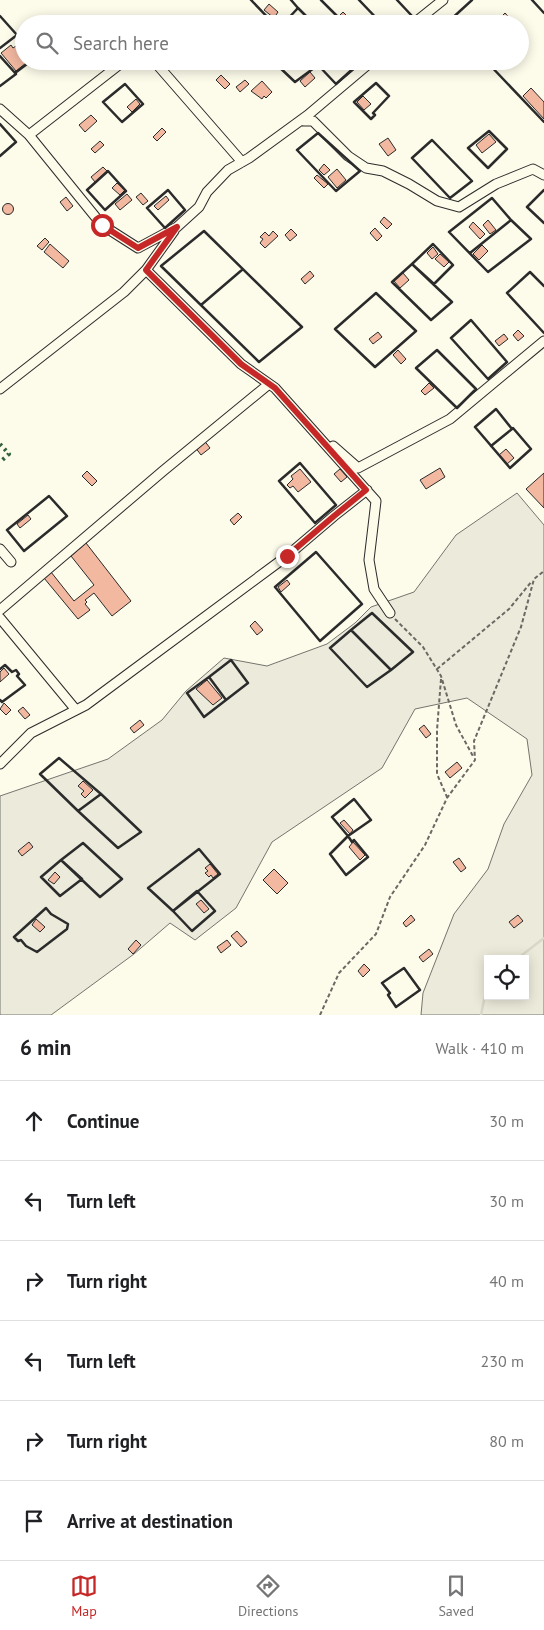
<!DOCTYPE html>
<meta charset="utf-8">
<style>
body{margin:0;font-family:"PT Sans",sans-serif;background:#f2f2f2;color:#202124}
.controls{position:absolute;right:15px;bottom:15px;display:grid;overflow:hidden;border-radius:0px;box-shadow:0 2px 12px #0003}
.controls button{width:45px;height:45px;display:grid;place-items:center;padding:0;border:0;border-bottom:1px solid #e0e0e0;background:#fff;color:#202124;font:25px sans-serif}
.stop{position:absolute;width:15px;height:15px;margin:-11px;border:4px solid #c62828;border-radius:50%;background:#fff}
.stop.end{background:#c62828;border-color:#fff;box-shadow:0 1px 5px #0008}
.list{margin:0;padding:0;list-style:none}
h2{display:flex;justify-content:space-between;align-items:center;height:65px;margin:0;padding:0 20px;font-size:21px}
h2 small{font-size:16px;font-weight:400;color:#757577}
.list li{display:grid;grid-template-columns:32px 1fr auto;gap:15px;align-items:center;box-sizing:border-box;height:80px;padding:0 20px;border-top:1px solid #e0e0e0}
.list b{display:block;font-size:19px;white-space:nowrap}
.list em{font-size:16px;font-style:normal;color:#757577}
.icon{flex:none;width:28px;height:28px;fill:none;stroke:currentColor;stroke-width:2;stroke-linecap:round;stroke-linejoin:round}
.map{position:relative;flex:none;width:544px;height:1015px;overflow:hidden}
.search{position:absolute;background:#fff;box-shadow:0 2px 12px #0003;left:15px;right:15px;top:15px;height:55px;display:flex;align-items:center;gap:12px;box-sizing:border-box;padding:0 18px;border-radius:28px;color:#757577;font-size:19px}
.sheet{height:545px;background:#fff}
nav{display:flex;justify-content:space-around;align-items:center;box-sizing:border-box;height:70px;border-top:1px solid #e0e0e0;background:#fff;font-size:14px;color:#757577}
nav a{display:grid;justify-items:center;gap:2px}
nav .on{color:#c62828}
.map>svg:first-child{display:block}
</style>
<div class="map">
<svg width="544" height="1015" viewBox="0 0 544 1015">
<rect width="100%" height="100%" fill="#fdfbea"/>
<path fill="#ecebdb" stroke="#74746e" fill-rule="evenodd" d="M517,493L544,525V1015H421L423,993L454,914L488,869L504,824L532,775L527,739L467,698L415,709L382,768L272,842L236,908L195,940L170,923L134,954L51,1015H0V796L108,759L162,720L186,691L224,658L267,666L327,644L355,623L371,607L414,592L456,535ZM488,959H525V996H488Z"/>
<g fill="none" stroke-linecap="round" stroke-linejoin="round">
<path stroke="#d8d7c9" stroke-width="2.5" d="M517,959L544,938
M481,1015L488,981"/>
</g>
<path fill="#f2b8a0" stroke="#2b2b2b" d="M269,4L278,12L274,18L264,10Z
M343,12L352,21L349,24H345L338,17Z
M505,13L515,24L495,23Z
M11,45L13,48L16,46L22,54L20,56L26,63L16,71L1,53Z
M310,72L315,78L305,87L300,81Z
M221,75L230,84L225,89L216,80Z
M245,80L249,84L240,92L236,87Z
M262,81L272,92L266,98L264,96L262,99L251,91Z
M531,88L544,102V119L523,96Z
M363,96L371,104L364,110L357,102Z
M136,99L140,104L132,112L127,107Z
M91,115L97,121L85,132L79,125Z
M162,128L166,132L157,141L153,137Z
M489,134L496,142L482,153L476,145Z
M388,138L396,150L388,156L379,144Z
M100,141L104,145L95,153L91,149Z
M324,164L330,170L324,175L319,170Z
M103,167L107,171L95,182L91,177Z
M337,169L346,180L337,188L328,177Z
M317,175L328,184L324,188L314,178Z
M117,183L125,190L120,195L112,188Z
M141,193L148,201L143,205L136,197Z
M127,194L132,200L120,210L115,204Z
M166,196L169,200L158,210L154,206Z
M66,197L73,206L67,211L60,202Z
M2.5 209a5.5 5.5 0 1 1 11 0a5.5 5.5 0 1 1-11 0Z
M384,217L392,224L387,229L380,222Z
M488,220L496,230L490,234L483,225Z
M473,222L485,234L480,239L469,227Z
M375,228L382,236L377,241L370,233Z
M291,229L297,235L290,241L285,235Z
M273,231L278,236L265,248L260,243L263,239L260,237L265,232L269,236Z
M45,238L49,242L42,250L37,246Z
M50,244L69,261L63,268L44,252Z
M482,245L488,251L479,260L473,254Z
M433,247L438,254L432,259L427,253Z
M440,254L449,262L444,267L435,259Z
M310,271L314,276L305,284L301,279Z
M403,273L409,280L400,288L394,281Z
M518,330L524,336L518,341L513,335Z
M378,332L382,337L373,344L369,339Z
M504,334L508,339L499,346L495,341Z
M398,350L406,359L401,364L393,355Z
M429,383L434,388L425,395L421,391Z
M203,439L210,448L201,455L195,447Z
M506,449L514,458L507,464L499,455Z
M440,468L445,477L426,489L420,480Z
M300,469L311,482L298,492L293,486L290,488L287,485L293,479L291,476Z
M340,469L347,477L341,482L334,474Z
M87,471L97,481L92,486L82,476Z
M544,473V508L526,489Z
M238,513L242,517L234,525L230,520Z
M28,515L31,519L20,528L17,524Z
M86,543L131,601L112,616L94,593L85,600L87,602L85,604L90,610L78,619L44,578L51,572L74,601L94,585L71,556Z
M287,580L290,584L281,592L278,587Z
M255,621L263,630L257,635L250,626Z
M4,668L9,674L0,682V672Z
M207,680L222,698L213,705L196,689Z
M4,703L11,710L6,715L0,709Z
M23,707L30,715L25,719L18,711Z
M140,720L144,725L134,733L130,728Z
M424,725L431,734L426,738L419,729Z
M457,762L462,768L450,778L445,772Z
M83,781L93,790L85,798L81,794L84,791L78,786Z
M344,820L353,830L350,834L340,823Z
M29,842L33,847L22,856L18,851Z
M353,842L365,855L360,860L349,847Z
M459,858L466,868L461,872L453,862Z
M210,864L218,874L213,878L211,875L209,877L205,873L208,871L205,868Z
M274,869L288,883L277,894L263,880Z
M55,872L60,877L54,884L48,880Z
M201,900L209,909L204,913L196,904Z
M411,915L415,920L406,927L403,923Z
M518,915L523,921L514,928L509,922Z
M36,919L45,927L40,932L32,925Z
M237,931L247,942L241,947L231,936Z
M136,940L141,945L133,954L128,949Z
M227,940L231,945L221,953L217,947Z
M429,949L433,954L423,962L419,957Z
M364,964L370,970L363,977L358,971Z"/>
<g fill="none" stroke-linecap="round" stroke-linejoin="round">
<defs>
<path id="street" d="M413,24L443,0
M154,61L242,162
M0,109L29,135L102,225L138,248L177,227L199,207L207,192L228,170L249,158L308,115L372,61
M304,121H313L348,156L366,168L383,171L409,184L437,201L459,207L496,184L533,169L544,175
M29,135L124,61
M174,231L146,270L241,364L275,388L376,501L369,560L374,589L390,613
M0,389L124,292L146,270
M333,446L358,468L450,419L544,341
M0,549L11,562
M0,610L163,471L269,384
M0,618L76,710
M0,764L31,733L86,705L287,556L334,516L367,490"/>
</defs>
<use href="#street" stroke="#2b2b2b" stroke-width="11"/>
<path stroke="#6a6964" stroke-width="2" stroke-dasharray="4 2.5" stroke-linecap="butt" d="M395,619L423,647L441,676L456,725L474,758
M437,669L509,609L532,581
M441,679L437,730V774L447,797
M320,1015L339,973L376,934L390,897L425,845L447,798L475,760L474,741L521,627L534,579L544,571"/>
<use href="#street" stroke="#fdfbea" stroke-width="9"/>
<path stroke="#34623c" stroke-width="4" stroke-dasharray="2.5 4" stroke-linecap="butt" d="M0,444L9,454L0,462"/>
<path stroke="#2b2b2b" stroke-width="2.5" d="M251,0L274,24
M291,0L298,8L297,9
M321,0L339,18
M359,0L382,24
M397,0L413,17L406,24
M532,0L544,13
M0,16L17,35L0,48
M283,24L298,8L314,24
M450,24L448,22L472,0
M17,36L24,41
M0,56L16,74L0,86
M279,61L276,64L295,82L318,65L313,61
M322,61L318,65L336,84L357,65L353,61
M486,61L544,122
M15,73L31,61
M376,83L389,96L373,113L375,115L371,119L354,102Z
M125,84L143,104L122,122L103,102Z
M0,124L16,142L0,156
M489,131L507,149L488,168L468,148Z
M318,133L360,171L336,191L297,150Z
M432,140L472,181L450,198L412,158Z
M108,171L126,191L105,210L87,190Z
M168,190L185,210L165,228L147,208Z
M544,190L527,207L544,223
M204,231L302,327L259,362L161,266Z
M433,244L453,265L434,284L412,264Z
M470,253L511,220L492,198L449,232L488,272L531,239L511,220L470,253
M412,264L452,302L431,320L392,282Z
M544,286L530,272L507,293L544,333
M376,293L416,331L375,367L335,329Z
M201,305L243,269
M471,320L507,362L488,379L451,338Z
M437,350L476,389L457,408L416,368Z
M491,446L512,429L496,409L475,427L510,468L531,449L513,428L512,429L491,446
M300,463L336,505L315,523L279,481Z
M49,496L67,516L24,551L7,530Z
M316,552L362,604L320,641L275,587Z
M372,613L413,652L391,670L351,630Z
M351,630L391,670L367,687L330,648Z
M231,660L248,683L226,700L209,677Z
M0,669L5,665L12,672L16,670L19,674L17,676L25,685L2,702L0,700
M209,677L226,700L204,717L187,693Z
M59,758L101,794L78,811L40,774Z
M101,794L141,832L118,848L78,811Z
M354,799L371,820L348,836L332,817Z
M348,836L352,842L354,840L368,857L346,875L330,854Z
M83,843L122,879L100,897L61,860Z
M199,849L220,874L173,911L148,888Z
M61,860L82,879L60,896L41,877Z
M197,891L215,911L192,931L173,911Z
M46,908L51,914L68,924L67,929L37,952L26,946L21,940L18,941L14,937Z
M404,968L420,990L396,1007L388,995L390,993L382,983Z"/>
</g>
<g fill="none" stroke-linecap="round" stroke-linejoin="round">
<path stroke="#c62828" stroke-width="6" d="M102,225L138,248L177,227L146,270L241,364L275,388L366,490L334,516L287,556"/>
</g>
</svg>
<div class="controls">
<button><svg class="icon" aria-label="locate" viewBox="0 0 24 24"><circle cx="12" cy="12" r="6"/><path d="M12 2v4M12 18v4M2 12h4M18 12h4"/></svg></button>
</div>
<div class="stop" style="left:102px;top:225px"></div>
<div class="stop end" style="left:287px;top:556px"></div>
<div class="search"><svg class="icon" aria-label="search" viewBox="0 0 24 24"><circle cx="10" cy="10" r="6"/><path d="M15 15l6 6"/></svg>Search here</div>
</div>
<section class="sheet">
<h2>6 min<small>Walk · 410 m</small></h2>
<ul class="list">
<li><svg class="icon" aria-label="ahead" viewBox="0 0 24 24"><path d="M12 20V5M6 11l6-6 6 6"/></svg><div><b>Continue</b></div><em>30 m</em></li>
<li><svg class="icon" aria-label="left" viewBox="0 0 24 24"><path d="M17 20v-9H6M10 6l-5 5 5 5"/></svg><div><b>Turn left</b></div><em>30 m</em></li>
<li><svg class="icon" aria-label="right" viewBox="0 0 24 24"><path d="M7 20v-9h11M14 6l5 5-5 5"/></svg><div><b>Turn right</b></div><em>40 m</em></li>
<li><svg class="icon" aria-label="left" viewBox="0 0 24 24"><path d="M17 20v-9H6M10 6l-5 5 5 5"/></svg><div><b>Turn left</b></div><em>230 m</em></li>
<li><svg class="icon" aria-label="right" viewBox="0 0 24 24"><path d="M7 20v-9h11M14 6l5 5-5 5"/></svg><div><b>Turn right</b></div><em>80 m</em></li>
<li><svg class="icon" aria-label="arrive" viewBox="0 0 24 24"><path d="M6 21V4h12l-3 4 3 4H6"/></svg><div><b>Arrive at destination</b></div></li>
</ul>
</section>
<nav>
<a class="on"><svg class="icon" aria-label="map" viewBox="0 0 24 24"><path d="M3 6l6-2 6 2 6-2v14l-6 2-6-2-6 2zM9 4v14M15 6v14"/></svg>Map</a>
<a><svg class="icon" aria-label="directions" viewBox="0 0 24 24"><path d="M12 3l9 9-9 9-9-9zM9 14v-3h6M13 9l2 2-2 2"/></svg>Directions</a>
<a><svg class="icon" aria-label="saved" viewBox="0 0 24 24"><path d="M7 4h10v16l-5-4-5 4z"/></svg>Saved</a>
</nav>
